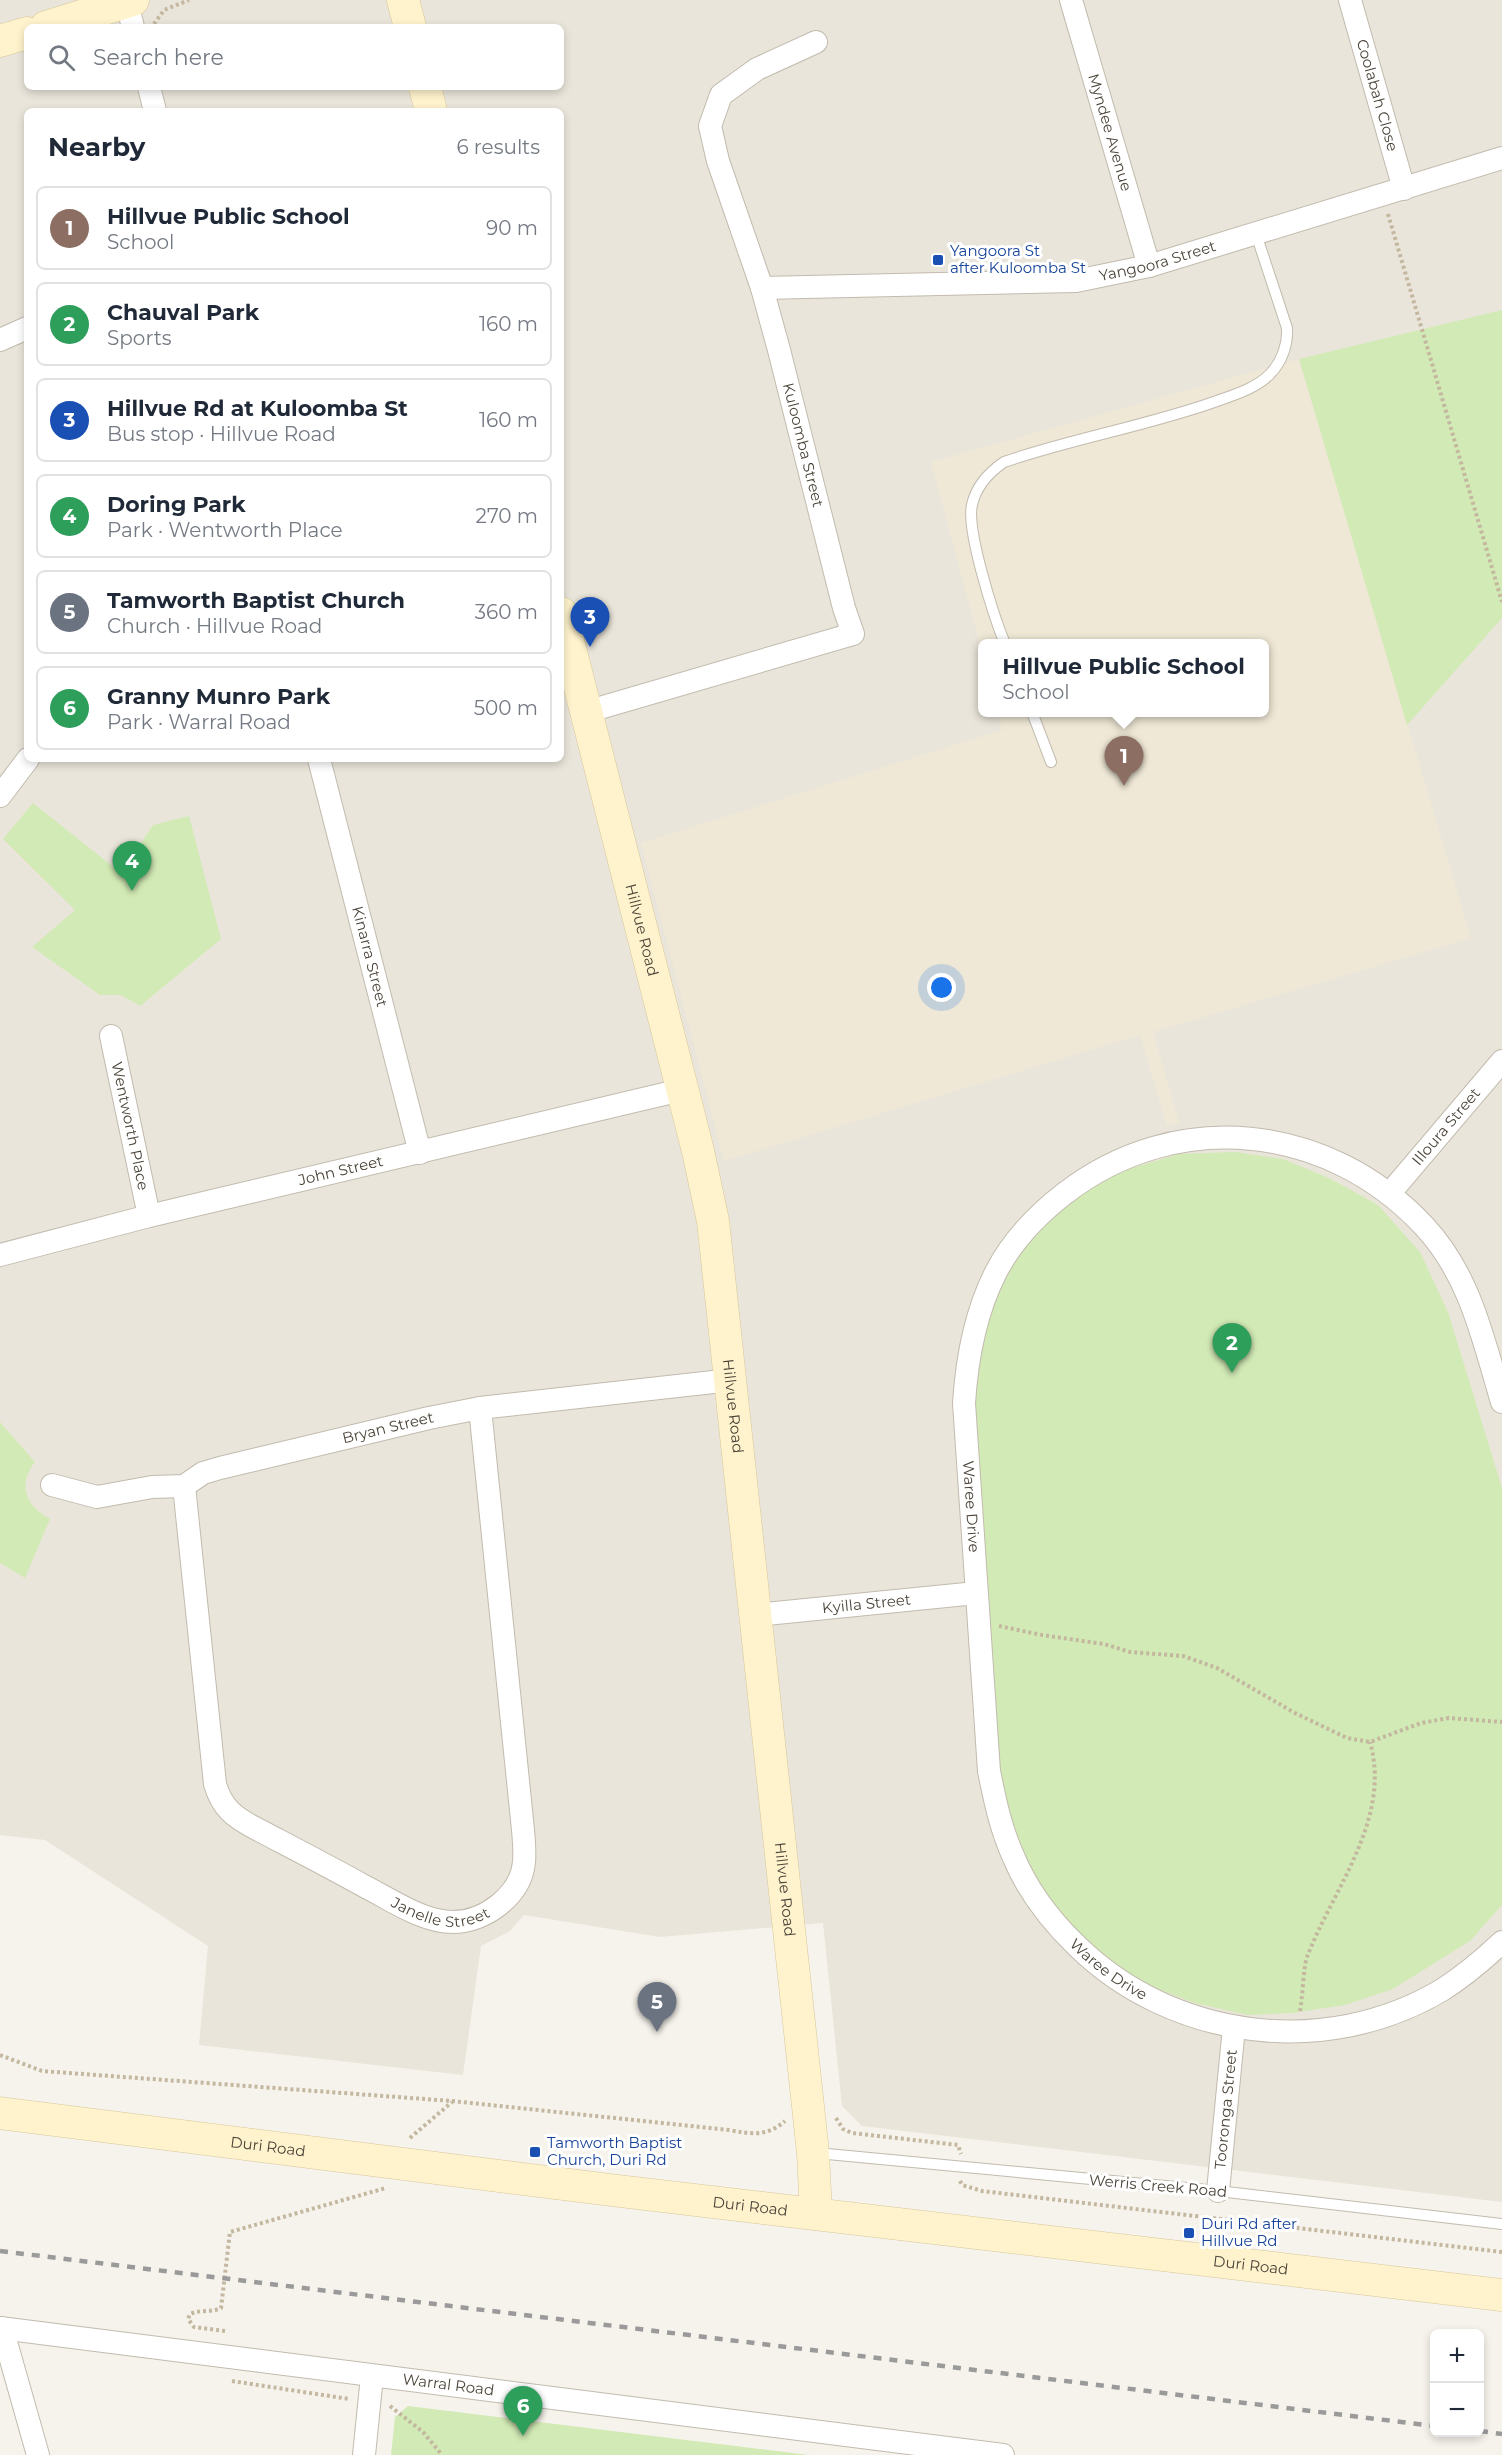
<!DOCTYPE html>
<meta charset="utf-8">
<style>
body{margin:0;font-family:Montserrat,sans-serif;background:#f2f2f3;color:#1f2937}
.controls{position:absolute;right:18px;bottom:18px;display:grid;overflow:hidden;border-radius:9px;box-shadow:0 3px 9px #0003}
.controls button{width:54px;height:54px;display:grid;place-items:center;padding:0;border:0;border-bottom:2px solid #e0e1e3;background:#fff;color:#1f2937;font:30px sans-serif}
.you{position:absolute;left:942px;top:988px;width:21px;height:21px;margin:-15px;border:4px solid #fff;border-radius:50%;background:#1a73e8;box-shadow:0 0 0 9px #1a73e833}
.badge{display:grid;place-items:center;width:39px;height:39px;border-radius:50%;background:#fc3f1d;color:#fff;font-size:20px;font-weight:700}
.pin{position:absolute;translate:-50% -50px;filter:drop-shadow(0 2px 3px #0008)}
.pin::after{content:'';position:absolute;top:32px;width:21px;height:18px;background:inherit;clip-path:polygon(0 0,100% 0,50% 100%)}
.popup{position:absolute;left:978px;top:639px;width:291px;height:78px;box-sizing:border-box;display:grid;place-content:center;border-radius:9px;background:#fff;filter:drop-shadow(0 2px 4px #0005);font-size:20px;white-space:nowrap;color:#747a83}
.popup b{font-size:22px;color:#1f2937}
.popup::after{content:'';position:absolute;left:50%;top:100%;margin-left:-12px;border:12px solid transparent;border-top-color:#fff}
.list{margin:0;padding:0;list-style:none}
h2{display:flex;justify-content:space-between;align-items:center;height:78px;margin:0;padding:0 24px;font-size:26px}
h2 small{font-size:20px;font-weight:400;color:#747a83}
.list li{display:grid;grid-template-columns:39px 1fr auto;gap:18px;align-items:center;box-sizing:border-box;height:84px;margin:0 12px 12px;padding:0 12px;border:2px solid #e0e1e3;border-radius:9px}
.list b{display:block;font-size:22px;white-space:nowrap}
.list p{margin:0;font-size:20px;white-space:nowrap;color:#747a83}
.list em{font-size:20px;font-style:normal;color:#747a83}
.icon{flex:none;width:33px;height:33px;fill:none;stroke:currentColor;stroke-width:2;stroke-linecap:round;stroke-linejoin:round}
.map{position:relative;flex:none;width:1502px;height:2455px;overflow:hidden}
.search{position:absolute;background:#fff;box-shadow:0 3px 9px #0003;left:24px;top:24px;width:540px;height:66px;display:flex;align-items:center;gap:15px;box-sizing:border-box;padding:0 21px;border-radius:9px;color:#747a83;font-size:22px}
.panel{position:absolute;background:#fff;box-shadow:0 3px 9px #0003;left:24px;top:108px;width:540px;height:654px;border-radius:9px}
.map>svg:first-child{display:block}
</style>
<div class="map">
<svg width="1502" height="2455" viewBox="0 0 1502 2455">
<rect width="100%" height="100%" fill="#f6f3ec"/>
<path fill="#eae5da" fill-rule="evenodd" d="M0,0H1502V2202L862,2126L842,2106L823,1923L660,1937L524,1915L510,1931L481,1946L463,2075L199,2045L208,1946L45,1840L0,1835ZM27,27H561V87H27ZM27,111H561V759H27ZM983,644H1265V712H983Z"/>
<path fill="#efe8d6" d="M1299,359L1471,938L1153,1032L1179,1123L1167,1126L1140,1035L724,1161L641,843L1002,730L998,713L1265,712V644H983V656L931,462Z"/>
<path fill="#d2eab5" d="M1502,310V618L1407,725L1299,359Z
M33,803L121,873L153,825L189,816L221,939L140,1006L121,995H100L32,947L75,910L3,839Z
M1235,1152L1283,1159L1329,1178L1378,1205L1420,1252L1448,1312L1502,1488V1905L1470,1941L1393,1989L1345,2005L1292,2013L1248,2015L1195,2003L1145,1984L1087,1949L1042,1897L1009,1836L992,1768L969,1382L998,1282L1029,1240L1051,1217L1079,1195L1122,1171L1179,1154Z
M0,1422L35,1462C17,1485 26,1506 50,1519L25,1578L0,1563Z
M408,2406L809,2455H391L395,2417Z"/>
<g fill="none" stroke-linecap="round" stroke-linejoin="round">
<defs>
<path id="lane" d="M1005,644C994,617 966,530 972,505C976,486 988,473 1004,462C1074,438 1147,426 1217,401C1234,395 1257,388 1270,374C1282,362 1288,344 1287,328L1256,234
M1032,712L1051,762
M817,2153L1218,2191L1502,2224"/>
<g id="street">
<path d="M126,0L133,27"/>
<path id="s1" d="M1071,0L1149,266"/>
<path id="s2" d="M1350,0L1404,189"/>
<path d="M149,87L155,111"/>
<path id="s3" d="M762,288L1076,281L1149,266L1502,158"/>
<path d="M0,340L27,328"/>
<path d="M586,712L853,634L844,608L779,350L762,288L718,161L710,126L721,95L757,69L816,42"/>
<path id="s4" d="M319,759L420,1153"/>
<path d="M0,796L28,759"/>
<path id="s5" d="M111,1036L149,1216"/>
<path id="s6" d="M1390,1193L1502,1061"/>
<path id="s7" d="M0,1255L149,1216L681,1090"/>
<path id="s8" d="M1502,1402C1483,1339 1470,1275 1424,1226C1328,1123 1176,1107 1064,1194C1037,1215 1012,1241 996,1272C975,1313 967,1357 964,1403L989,1771C995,1801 1001,1830 1014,1858C1028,1891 1052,1922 1077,1946C1173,2040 1326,2059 1442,1990C1464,1976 1483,1960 1502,1942"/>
<path id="s9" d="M52,1485L97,1497L152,1487L184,1486L203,1473L220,1468L429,1418L480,1408L731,1380"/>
<path id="s10" d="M184,1486L215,1784C222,1808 234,1817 255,1828C291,1847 328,1866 364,1886C390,1899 422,1922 453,1922C484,1922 521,1896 524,1862C525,1852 524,1841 523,1830L480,1408"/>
<path id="s11" d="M756,1615L976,1593"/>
<path id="s12" d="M1218,2191L1234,2027"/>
<path id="s13" d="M0,2328L1003,2455"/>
<path d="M2,2328L38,2455"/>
<path d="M364,2455L372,2376"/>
</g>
<g id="secondary">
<path d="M403,0L410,27"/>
<path d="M46,27L133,0"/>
<path d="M0,41L27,33"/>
<path d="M425,87L431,111"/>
<path id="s14" d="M561,613L698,1151L713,1221L813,2153L816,2214"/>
<path id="s15" d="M0,2113L619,2191L1502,2295"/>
</g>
</defs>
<use href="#lane" stroke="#c2bbae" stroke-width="12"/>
<use href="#street" stroke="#c2bbae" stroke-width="24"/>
<use href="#secondary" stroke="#d6c79b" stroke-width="33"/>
<path stroke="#c4b79f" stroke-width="4" stroke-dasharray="3 3" stroke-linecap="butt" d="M154,24L164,10L189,0
M1388,214L1502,602
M999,1626L1042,1635L1104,1644L1130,1652L1183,1656L1217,1668L1295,1713L1347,1738L1370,1742L1421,1723L1449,1718L1502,1722
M1300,2011C1303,1996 1303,1969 1307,1957C1333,1889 1392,1819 1370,1742
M0,2055L42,2071L452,2101L729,2130C751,2134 767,2137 785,2121
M836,2118L843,2129L852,2133L958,2145L961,2154
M410,2138L452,2102
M960,2181L962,2185L982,2191L1502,2252
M225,2331L194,2327L188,2319L190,2314C201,2309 210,2313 221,2308L230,2232L386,2188
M232,2381L349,2399
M390,2406L423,2432L442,2455"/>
<use href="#lane" stroke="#fff" stroke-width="10"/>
<use href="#street" stroke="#fff" stroke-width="22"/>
<use href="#secondary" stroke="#fff3cd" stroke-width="32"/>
<path stroke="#9a9a9a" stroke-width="4.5" stroke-dasharray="8 8" stroke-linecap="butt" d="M0,2251L1434,2426
M1480,2431L1502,2434"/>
</g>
<g fill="#1a4fb4" stroke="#fff" stroke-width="2">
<rect x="932" y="254" width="12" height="12" rx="3"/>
<rect x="529" y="2146" width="12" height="12" rx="3"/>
<rect x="1183" y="2227" width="12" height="12" rx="3"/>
</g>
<g text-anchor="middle" stroke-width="6" stroke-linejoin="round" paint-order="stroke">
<g font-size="15" fill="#4b4439" stroke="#fff">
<text dy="5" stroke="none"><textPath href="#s2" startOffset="99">Coolabah Close</textPath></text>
<text dy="5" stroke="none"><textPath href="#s1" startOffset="138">Myndee Avenue</textPath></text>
<text dy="5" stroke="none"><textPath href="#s3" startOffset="398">Yangoora Street</textPath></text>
<text transform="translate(803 445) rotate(76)" y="5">Kuloomba Street</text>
<text dy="5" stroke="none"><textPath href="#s14" startOffset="327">Hillvue Road</textPath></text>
<text dy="5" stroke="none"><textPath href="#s4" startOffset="204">Kinarra Street</textPath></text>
<text dy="5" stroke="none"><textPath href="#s5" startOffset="92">Wentworth Place</textPath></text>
<text dy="5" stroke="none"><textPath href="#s6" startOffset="87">Illoura Street</textPath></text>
<text dy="5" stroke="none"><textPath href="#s7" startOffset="351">John Street</textPath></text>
<text dy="5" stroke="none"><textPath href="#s14" startOffset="813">Hillvue Road</textPath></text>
<text dy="5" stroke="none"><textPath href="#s9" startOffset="348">Bryan Street</textPath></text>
<text dy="5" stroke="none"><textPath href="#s8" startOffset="936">Waree Drive</textPath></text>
<text dy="5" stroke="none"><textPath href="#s11" startOffset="111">Kyilla Street</textPath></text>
<text dy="5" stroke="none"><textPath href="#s14" startOffset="1299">Hillvue Road</textPath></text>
<text dy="5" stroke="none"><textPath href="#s10" startOffset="568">Janelle Street</textPath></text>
<text dy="5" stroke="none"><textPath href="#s8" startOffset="1440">Waree Drive</textPath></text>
<text dy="5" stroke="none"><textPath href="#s12" startOffset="82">Tooronga Street</textPath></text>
<text dy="5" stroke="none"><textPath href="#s15" startOffset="270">Duri Road</textPath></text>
<text transform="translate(1158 2186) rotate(5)" y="5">Werris Creek Road</text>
<text dy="5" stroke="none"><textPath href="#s15" startOffset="756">Duri Road</textPath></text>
<text dy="5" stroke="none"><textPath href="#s15" startOffset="1260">Duri Road</textPath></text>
<text dy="5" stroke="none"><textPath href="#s13" startOffset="452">Warral Road</textPath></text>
</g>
<g font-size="15" fill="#164399" stroke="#fff" text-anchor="start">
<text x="950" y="256">Yangoora St<tspan x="950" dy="17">after Kuloomba St</tspan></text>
<text x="547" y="2148">Tamworth Baptist<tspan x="547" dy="17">Church, Duri Rd</tspan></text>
<text x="1201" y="2229">Duri Rd after<tspan x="1201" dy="17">Hillvue Rd</tspan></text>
</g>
</g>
</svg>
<div class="controls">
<button>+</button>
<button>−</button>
</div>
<div class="you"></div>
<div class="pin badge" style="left:1124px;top:786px;background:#8d6e63">1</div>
<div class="popup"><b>Hillvue Public School</b>School</div>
<div class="pin badge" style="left:1232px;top:1373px;background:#2e9e5b">2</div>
<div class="pin badge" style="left:590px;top:647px;background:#1a4fb4">3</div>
<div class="pin badge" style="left:132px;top:891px;background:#2e9e5b">4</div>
<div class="pin badge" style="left:657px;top:2032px;background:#6b7280">5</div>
<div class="pin badge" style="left:523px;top:2436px;background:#2e9e5b">6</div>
<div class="search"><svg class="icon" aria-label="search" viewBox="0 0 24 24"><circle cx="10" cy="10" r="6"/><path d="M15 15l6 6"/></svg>Search here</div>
<section class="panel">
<h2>Nearby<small>6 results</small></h2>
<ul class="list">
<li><span class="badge" style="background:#8d6e63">1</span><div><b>Hillvue Public School</b><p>School</p></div><em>90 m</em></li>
<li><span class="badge" style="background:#2e9e5b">2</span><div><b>Chauval Park</b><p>Sports</p></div><em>160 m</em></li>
<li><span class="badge" style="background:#1a4fb4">3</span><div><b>Hillvue Rd at Kuloomba St</b><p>Bus stop · Hillvue Road</p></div><em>160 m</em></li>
<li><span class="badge" style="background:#2e9e5b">4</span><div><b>Doring Park</b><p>Park · Wentworth Place</p></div><em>270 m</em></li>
<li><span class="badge" style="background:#6b7280">5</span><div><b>Tamworth Baptist Church</b><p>Church · Hillvue Road</p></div><em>360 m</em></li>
<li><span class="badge" style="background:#2e9e5b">6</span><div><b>Granny Munro Park</b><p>Park · Warral Road</p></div><em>500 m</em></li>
</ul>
</section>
</div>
